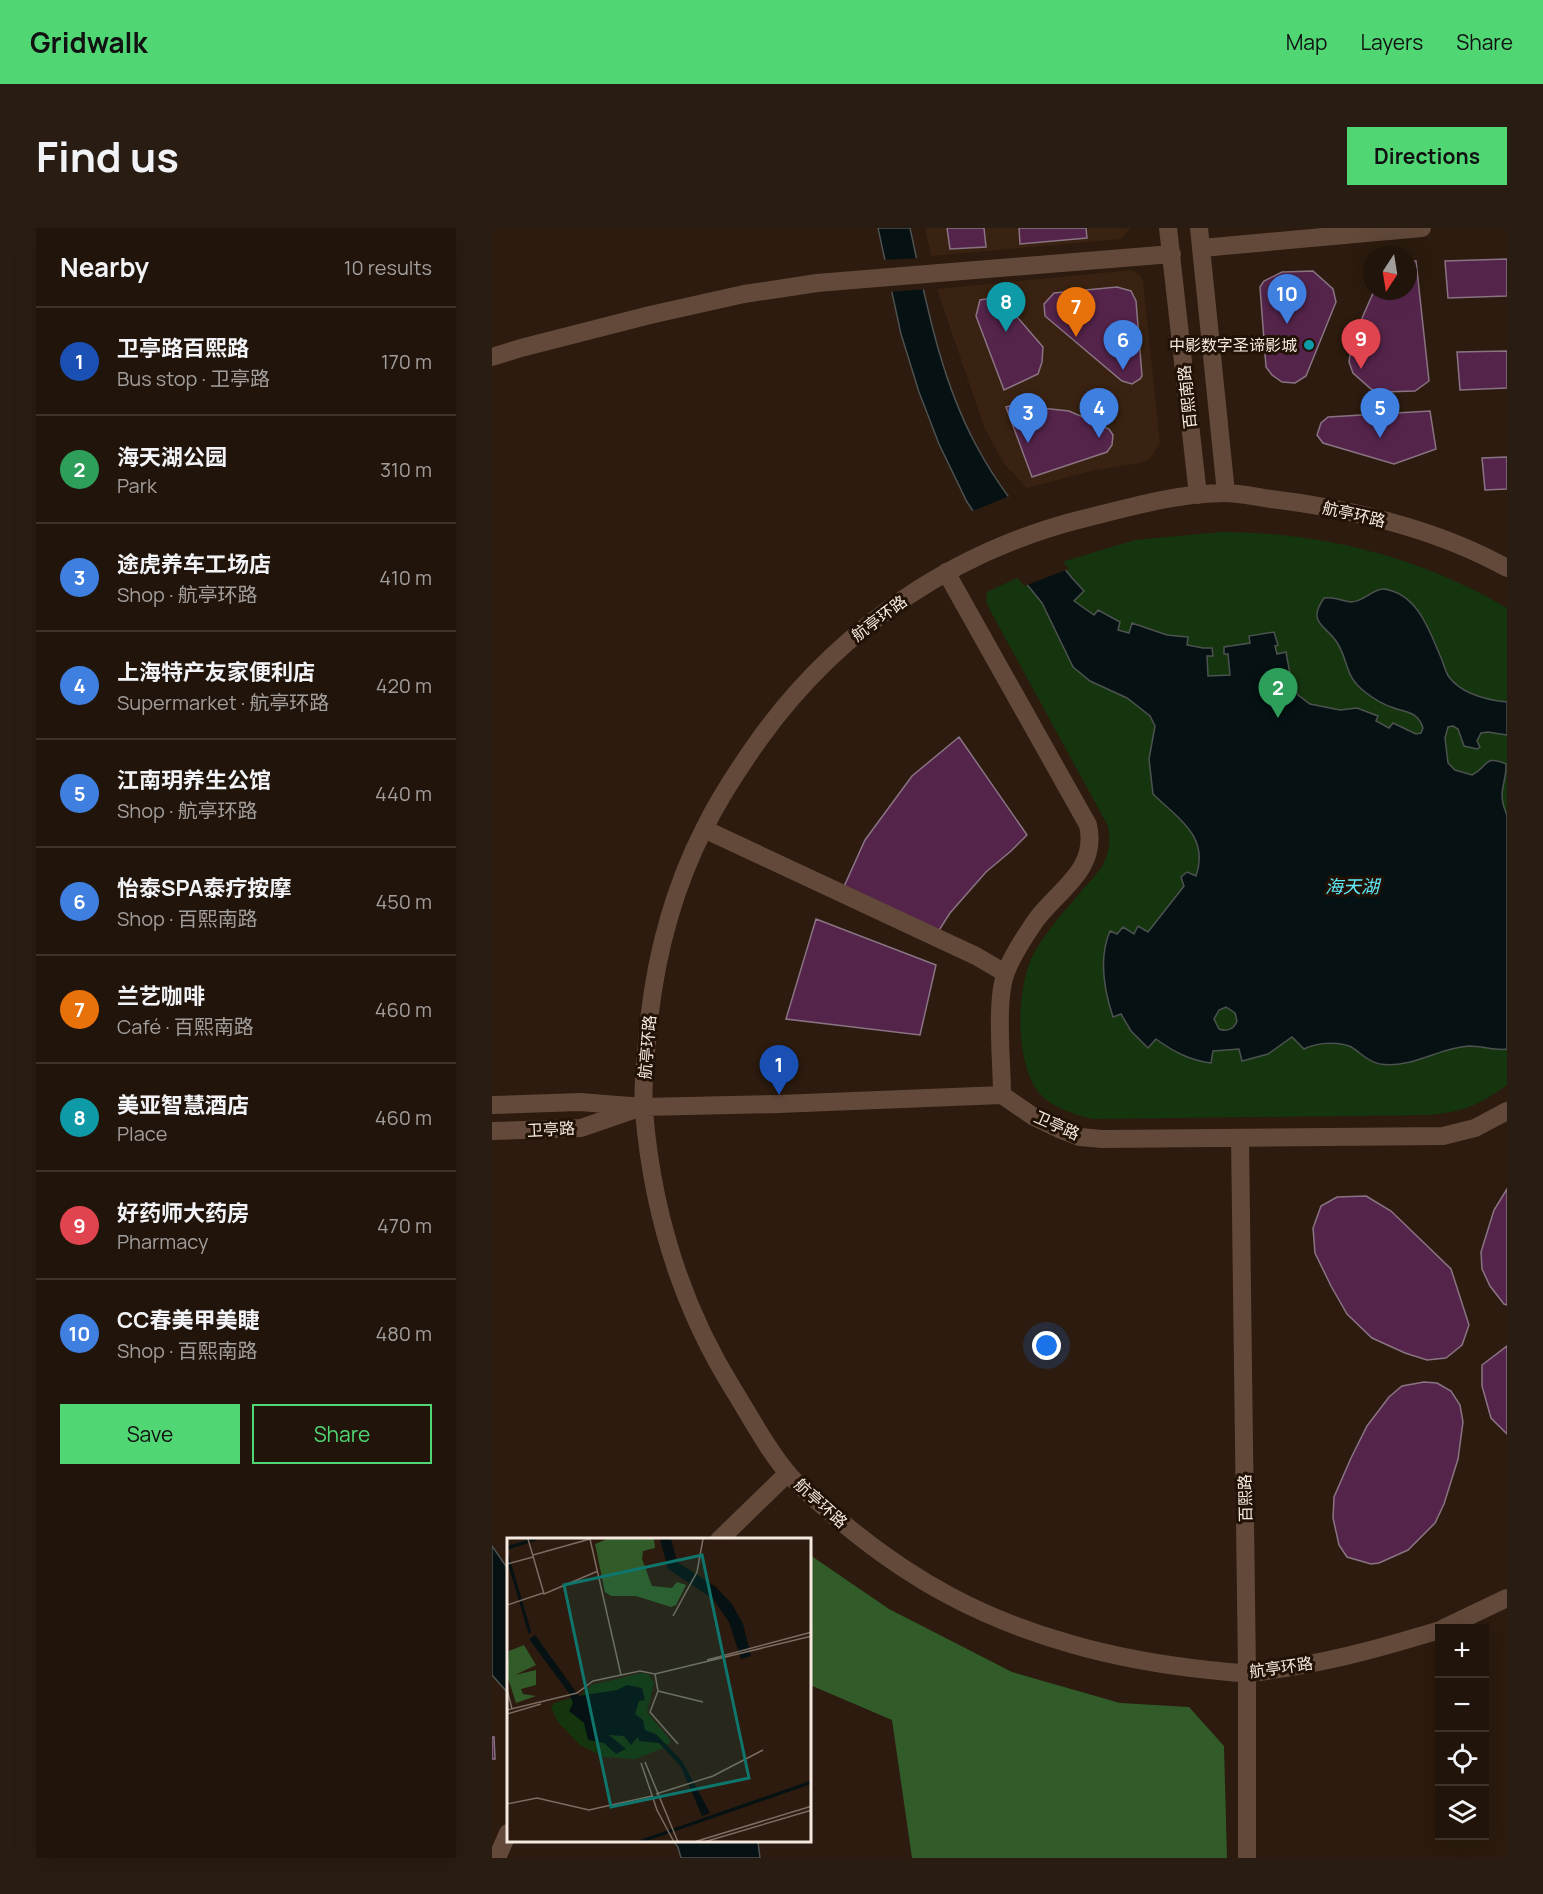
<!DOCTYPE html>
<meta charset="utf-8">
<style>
body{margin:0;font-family:Manrope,"Noto Sans SC",sans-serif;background:#291d13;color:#f1f3f6}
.controls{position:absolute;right:18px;bottom:18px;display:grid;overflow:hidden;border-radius:0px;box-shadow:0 6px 24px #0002}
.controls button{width:54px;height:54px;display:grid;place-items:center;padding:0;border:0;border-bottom:2px solid #3e332b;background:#21140a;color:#f1f3f6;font:30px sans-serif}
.compass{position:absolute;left:871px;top:18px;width:54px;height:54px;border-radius:50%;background:#21140a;box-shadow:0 6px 24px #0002;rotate:192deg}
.you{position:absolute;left:555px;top:1118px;width:21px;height:21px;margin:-15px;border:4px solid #fff;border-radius:50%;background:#1a73e8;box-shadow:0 0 0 9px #1a73e833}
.badge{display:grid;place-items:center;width:39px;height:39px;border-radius:50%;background:#51d674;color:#fff;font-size:20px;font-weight:700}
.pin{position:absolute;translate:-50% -50px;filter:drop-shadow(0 2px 3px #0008)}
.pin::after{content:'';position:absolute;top:32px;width:21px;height:18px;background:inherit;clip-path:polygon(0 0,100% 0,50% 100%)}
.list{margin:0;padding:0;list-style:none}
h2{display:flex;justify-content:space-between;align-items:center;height:78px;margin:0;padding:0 24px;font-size:26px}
h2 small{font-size:20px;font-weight:400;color:#a29e9c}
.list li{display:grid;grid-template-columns:39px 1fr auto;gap:18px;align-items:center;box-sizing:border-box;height:108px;padding:0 24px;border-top:2px solid #3e332b}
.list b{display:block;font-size:22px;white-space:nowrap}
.list p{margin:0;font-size:20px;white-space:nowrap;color:#a29e9c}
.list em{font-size:20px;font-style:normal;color:#a29e9c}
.actions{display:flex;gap:12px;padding:18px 24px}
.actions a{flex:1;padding:14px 0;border:2px solid #51d674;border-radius:0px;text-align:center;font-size:21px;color:#51d674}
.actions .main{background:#51d674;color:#111}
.icon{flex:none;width:33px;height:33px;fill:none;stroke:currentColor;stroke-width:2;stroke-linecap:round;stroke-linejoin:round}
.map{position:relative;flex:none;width:1015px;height:1630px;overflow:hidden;border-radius:0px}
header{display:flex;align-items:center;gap:36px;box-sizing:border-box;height:84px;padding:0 30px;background:#51d674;color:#111}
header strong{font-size:28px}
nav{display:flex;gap:33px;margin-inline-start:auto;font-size:21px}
.intro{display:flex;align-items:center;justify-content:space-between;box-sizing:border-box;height:144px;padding:0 36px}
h1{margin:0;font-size:42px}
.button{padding:15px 27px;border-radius:0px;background:#51d674;color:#111;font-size:21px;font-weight:700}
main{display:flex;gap:36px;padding:0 36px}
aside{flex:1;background:#21140a;border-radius:0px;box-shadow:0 6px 24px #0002}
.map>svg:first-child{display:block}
</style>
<header>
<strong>Gridwalk</strong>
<nav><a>Map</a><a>Layers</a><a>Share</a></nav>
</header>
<div class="intro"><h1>Find us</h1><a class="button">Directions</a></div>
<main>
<aside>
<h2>Nearby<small>10 results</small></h2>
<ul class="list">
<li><span class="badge" style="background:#1a4fb4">1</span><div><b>卫亭路百熙路</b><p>Bus stop · 卫亭路</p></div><em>170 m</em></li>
<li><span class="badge" style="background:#2e9e5b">2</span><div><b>海天湖公园</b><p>Park</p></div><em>310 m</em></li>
<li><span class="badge" style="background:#3f7fe0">3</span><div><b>途虎养车工场店</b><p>Shop · 航亭环路</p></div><em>410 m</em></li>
<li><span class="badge" style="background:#3f7fe0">4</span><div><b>上海特产友家便利店</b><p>Supermarket · 航亭环路</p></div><em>420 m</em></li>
<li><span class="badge" style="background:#3f7fe0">5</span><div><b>江南玥养生公馆</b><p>Shop · 航亭环路</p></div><em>440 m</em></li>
<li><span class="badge" style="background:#3f7fe0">6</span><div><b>怡泰SPA泰疗按摩</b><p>Shop · 百熙南路</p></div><em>450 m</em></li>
<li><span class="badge" style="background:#e8710a">7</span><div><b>兰艺咖啡</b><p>Café · 百熙南路</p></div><em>460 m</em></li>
<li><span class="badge" style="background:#0f9aa8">8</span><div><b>美亚智慧酒店</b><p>Place</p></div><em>460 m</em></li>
<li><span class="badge" style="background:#e0444e">9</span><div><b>好药师大药房</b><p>Pharmacy</p></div><em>470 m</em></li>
<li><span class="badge" style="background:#3f7fe0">10</span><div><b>CC春美甲美睫</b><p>Shop · 百熙南路</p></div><em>480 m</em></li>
</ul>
<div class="actions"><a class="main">Save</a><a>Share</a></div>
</aside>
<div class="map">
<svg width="1015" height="1630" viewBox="0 0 1015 1630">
<rect width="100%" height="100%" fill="#2c1b0e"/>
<path fill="#392211" d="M433,0H639L629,11L439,28Z
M640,42L648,47L651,53L668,215L658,231L648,235L599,243L535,260L512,236L492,199L445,61Z"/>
<path fill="#15350f" d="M729,304C829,304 929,329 1015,380V857C985,878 972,884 935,887L601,891C583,887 561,880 548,866C522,836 524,758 542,725C559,695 588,666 610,639C617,624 619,614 616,598L498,382L494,373L495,364L540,343L643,312Z"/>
<path fill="#315c2a" d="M318,1327L397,1381L520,1444L628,1475L697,1479L732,1518L735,1630H420L400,1492L318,1457Z"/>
<path fill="#051113" stroke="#4d5250" stroke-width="1.5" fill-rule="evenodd" d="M386,0H418C434,74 448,150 484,217C509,265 547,308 580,350L592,363L582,373L602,387L606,382L628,394L626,402L637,405L640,395L675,407L696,409L695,417L711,420H720L721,428H715L716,448L738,447L736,426H732V419L758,415L757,408L782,404L786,417L783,418L785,426L794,424L800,457L806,467L818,476L848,482L865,480L886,488L884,493L897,500L901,495L924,506L929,505L931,500C926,484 916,485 902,480C892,477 882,471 873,464C853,449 857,435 846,416C835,397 814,396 832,370C842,368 849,373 859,374C871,374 882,360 892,361C927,366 938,405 950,432C952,438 954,445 957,449C970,466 995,472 1015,474V507L996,504L989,505L985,513L988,519L985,521L972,518L966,501L961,498L956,499L953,510L956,535L963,542L980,547C996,539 992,526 1014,536C1015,556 1004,563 1015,587V821C1003,823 991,818 978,818C948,819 920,841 888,836C873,833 867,822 857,818C844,813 823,815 812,821L800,809L776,826L750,833L747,821L721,823L719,835C697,832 682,824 664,811L656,820L639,803L629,786L621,789C612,762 606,731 618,703L625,706L631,699L642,706L646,698L656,704L692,658L689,649L695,644L704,648C718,608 685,590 661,566L657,531L663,498L658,488L635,470L598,453L581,439L550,375L511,327L475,274L447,216L427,164L409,106ZM734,779L743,785L745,793C742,801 735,804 727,801L722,791L727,782Z
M0,1318L16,1341V1465L0,1447Z
M182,1614H266L268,1630H189L186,1619Z"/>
<path fill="#2c1b0e" d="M427,30L434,61L397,64L390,32Z
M520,267L542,297L577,341L532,358L508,328L478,284Z"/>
<path fill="#55244b" stroke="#897483" stroke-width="1.5" d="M455,0H492L494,19L458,21Z
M527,0H594L595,10L528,16Z
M1015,31V68L956,70L953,33Z
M916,33H924L937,153L923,163L890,164L879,161L861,145L857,134L860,113L882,63H916Z
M821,43L841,61L844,74L814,148L803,155L790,154L780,147L774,139L768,59L772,53L790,44Z
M625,59L639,63L644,73L650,148L648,151L640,156L630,153L553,88L552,76L562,65Z
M501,70L514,76L551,119L550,134L546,146L512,162L484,88L488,72Z
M1015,123V160L968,162L965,124Z
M521,177L577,183L598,192L617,201L621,207L620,217L615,224L540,249L514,179Z
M938,183L944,221L902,236L831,215L825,207L829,195L836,189Z
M1015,229V261L993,262L990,230Z
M467,509L535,607L519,623L494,644L458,685L444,707L350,663L373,612L420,548Z
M324,691L444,737L428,807L294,791Z
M1015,961V1077L1012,1076L998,1058L990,1041L989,1024L1002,982Z
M874,968L899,983L959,1041L977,1097L970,1117L954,1130L935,1132L913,1125L880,1110L855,1086L839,1058L823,1025L821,1000L829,978L845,969Z
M1015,1118V1206L999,1190L990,1158V1137Z
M932,1154L945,1155L959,1163L968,1177L971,1194L966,1231L952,1276L943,1295L916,1322L887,1335L879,1336L855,1329L847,1317L841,1290L842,1269L859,1230L875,1198L897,1169L910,1158Z
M0,1509H2L3,1531H0Z"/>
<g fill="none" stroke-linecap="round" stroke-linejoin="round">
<path stroke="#62493a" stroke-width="18" d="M676,0L706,267
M707,0L734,265
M710,20L930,0
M0,129L29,120L158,87L252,66L325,55L680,26
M454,344L596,597C606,642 567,661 544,692C533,708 521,726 514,744C503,773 510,834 510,867
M212,601L484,728L513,745
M0,877L88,874L151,879L287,876L510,867L542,889L567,901L588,909L610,911L951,908L983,900L1015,883
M0,903L89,900L144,881
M748,910L755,1445V1630
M227,1312L296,1245
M952,1400L1015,1370
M948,1402C898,1417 850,1431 799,1439C784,1441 768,1445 753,1445C741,1445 729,1443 717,1442C670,1437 624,1429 579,1416C491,1391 422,1354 352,1296C334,1281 316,1266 299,1249C278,1226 258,1188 241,1161C189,1077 160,981 152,883C150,860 153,836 155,813C161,739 179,665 213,599C229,567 249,537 269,509C348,400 463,322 594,290C639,279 686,265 733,265C748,265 764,269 779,271C860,281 943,300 1015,340
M5,1630L16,1605"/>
</g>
<circle fill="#0f9aa8" stroke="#221206" stroke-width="2" cx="817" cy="117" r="6"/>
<g text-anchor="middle" stroke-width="6" stroke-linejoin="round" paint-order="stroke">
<g font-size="16" fill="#f5e9e0" stroke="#221206" text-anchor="end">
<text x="805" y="123">中影数字圣谛影城</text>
</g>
<g font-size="16" fill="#f5e9e0" stroke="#221206">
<text transform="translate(695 169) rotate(-96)" y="6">百熙南路</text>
<text transform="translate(862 286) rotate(13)" y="6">航亭环路</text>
<text transform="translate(387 390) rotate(-37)" y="6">航亭环路</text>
<text transform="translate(155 819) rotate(-85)" y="6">航亭环路</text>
<text transform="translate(565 897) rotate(24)" y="6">卫亭路</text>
<text transform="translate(59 901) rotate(-3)" y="6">卫亭路</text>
<text transform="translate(753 1270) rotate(-91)" y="6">百熙路</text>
<text transform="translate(329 1275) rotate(42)" y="6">航亭环路</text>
<text transform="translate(789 1439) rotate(-8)" y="6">航亭环路</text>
</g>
<g font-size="18" font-style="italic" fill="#5eebfb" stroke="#221206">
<text x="860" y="665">海天湖</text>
</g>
</g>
<g transform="translate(15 1310)">
<rect width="304" height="304" fill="#2c1b0e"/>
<path d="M135,135L142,137L147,145L140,174L164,203L159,209L128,221L97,219L73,207L51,184L44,170L47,165L74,157L85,147Z" fill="#15350f"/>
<path d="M100,1H147L148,10L136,13L135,21L145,48L165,50L170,44L179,47L169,67L164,69L129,58H104L98,54L88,6ZM17,107L29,127L8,137L29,132V147L14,151L16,156L29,158L9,165L0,137L2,113Z" fill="#315c2a"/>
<path d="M153,1H164L170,24L209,49L225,66L236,86L244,118L234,121L222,84L206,61L161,31ZM28,97L72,158L110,152L120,147L135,150L138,162L132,163L128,176L136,182L138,192L150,197L175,223L203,275L195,278L174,229L152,205L132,203L131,199L124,207L117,198L102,197L119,211L109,216L97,205L81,202L77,185L62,173L66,165L62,155L22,101Z" fill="#051113"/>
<path fill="none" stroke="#051113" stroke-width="3" d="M0,10L29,1M0,17L23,95M132,304L305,244"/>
<path fill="none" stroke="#7c6d62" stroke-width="1.5" d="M21,1L37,56L91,33M83,1L114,137M26,17L83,1M0,26L26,19M0,67L36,55M166,78L190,34L196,1M200,122L305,94M148,136L151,153L143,174L171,206M0,151L5,171M151,153L196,164M0,172L70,155L86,143L133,133L148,136L305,98M0,176L34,166M138,224L171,304M134,225L150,272L167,304M149,256L206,238L256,212M0,266L30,260L82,272L145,258M187,304L305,268M197,304L305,272"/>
<path fill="#0f766e" fill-opacity="0.15" stroke="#0f766e" stroke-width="3" d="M195,17L242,240L104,269L57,47Z"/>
<rect width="304" height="304" fill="none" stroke="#f5e9e0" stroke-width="3"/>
</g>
</svg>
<div class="controls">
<button>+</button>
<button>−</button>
<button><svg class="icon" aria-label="locate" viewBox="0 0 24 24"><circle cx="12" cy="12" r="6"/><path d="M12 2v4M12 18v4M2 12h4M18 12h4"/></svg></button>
<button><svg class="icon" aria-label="layers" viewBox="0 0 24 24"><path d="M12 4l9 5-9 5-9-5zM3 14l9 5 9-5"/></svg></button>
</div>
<svg class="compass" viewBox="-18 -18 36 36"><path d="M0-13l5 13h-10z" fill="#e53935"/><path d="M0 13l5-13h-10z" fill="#a29e9c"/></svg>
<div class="you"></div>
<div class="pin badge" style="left:287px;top:867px;background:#1a4fb4">1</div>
<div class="pin badge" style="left:786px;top:490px;background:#2e9e5b">2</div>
<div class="pin badge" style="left:536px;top:215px;background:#3f7fe0">3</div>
<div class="pin badge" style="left:607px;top:210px;background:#3f7fe0">4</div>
<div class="pin badge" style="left:888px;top:210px;background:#3f7fe0">5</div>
<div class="pin badge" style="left:631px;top:142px;background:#3f7fe0">6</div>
<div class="pin badge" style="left:584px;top:109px;background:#e8710a">7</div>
<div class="pin badge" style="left:514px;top:104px;background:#0f9aa8">8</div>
<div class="pin badge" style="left:869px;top:141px;background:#e0444e">9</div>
<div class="pin badge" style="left:795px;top:96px;background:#3f7fe0">10</div>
</div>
</main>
